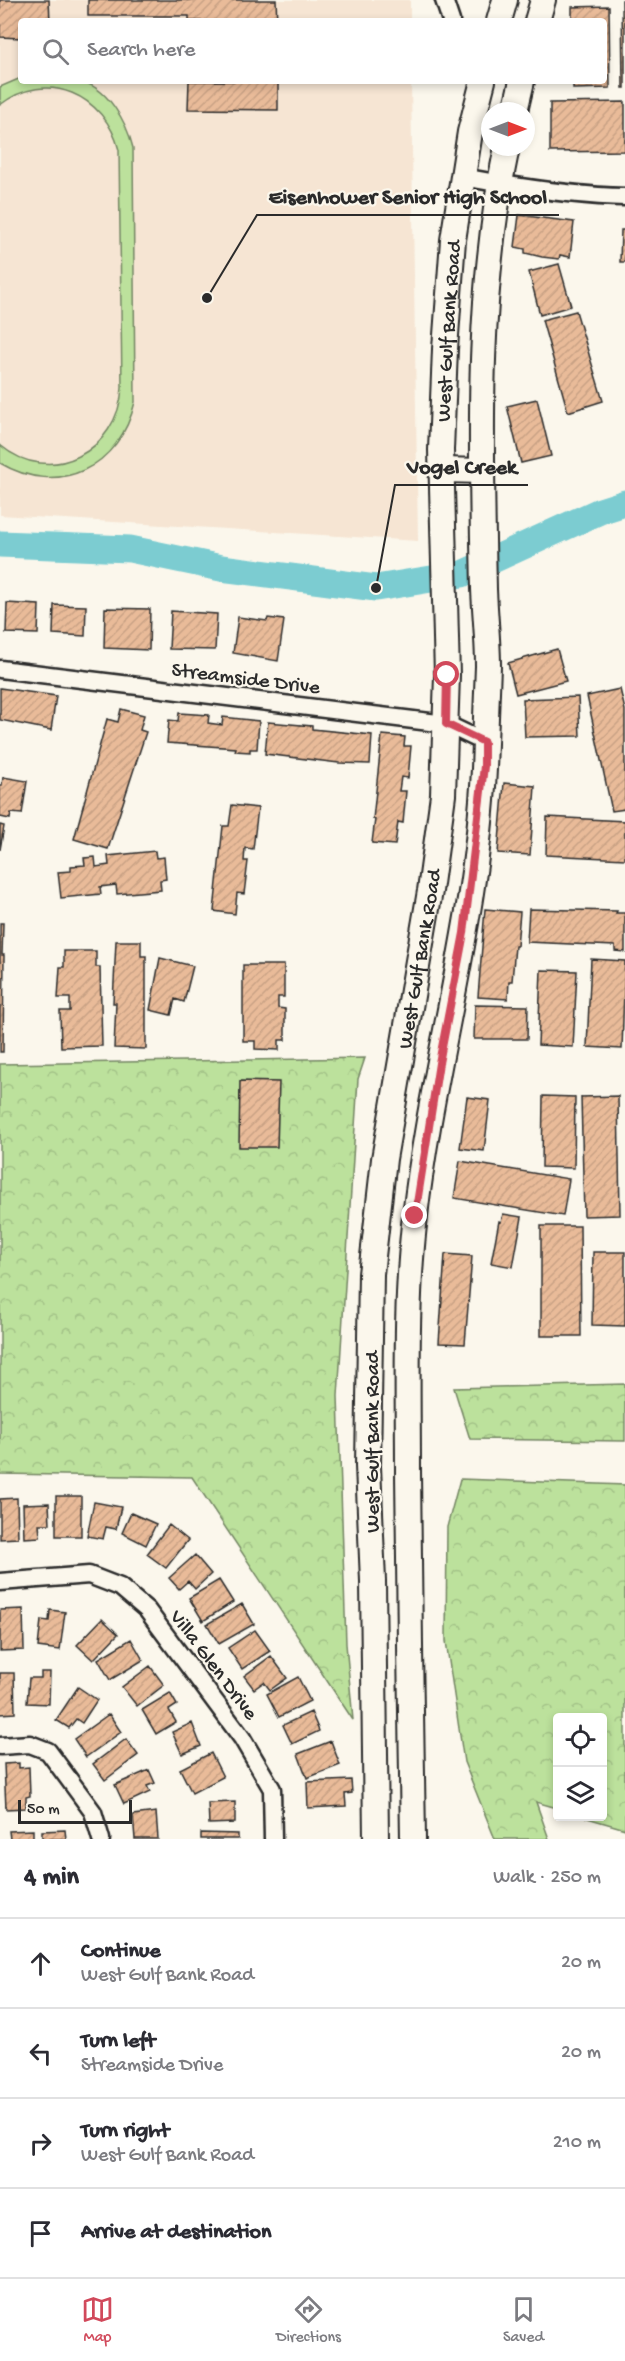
<!DOCTYPE html>
<meta charset="utf-8">
<style>
body{margin:0;font-family:"Gochi Hand",sans-serif;background:#f7f7f7;color:#2b2b33}
.controls{position:absolute;right:18px;bottom:18px;display:grid;overflow:hidden;border-radius:6px;box-shadow:0 3px 9px #0003}
.controls button{width:54px;height:54px;display:grid;place-items:center;padding:0;border:0;border-bottom:2px solid #e1e1e2;background:#fff;color:#2b2b33;font:30px sans-serif}
.compass{position:absolute;left:481px;top:102px;width:54px;height:54px;border-radius:50%;background:#fff;box-shadow:0 3px 9px #0003;rotate:90deg}
.scale{position:absolute;left:18px;bottom:15px;width:114px;box-sizing:border-box;padding-left:6px;border:3px solid #2b2b2b;border-top:0;font-size:16px;line-height:21px;white-space:nowrap;color:#2b2b2b;-webkit-text-stroke:4px #fbf7ec;paint-order:stroke}
.stop{position:absolute;width:18px;height:18px;margin:-14px;border:4px solid #d1495b;border-radius:50%;background:#fff}
.stop.end{background:#d1495b;border-color:#fff;box-shadow:0 2px 6px #0008}
.list{margin:0;padding:0;list-style:none}
h2{display:flex;justify-content:space-between;align-items:center;height:78px;margin:0;padding:0 24px;font-size:26px}
h2 small{font-size:20px;font-weight:400;color:#7c7c81}
.list li{display:grid;grid-template-columns:39px 1fr auto;gap:18px;align-items:center;box-sizing:border-box;height:90px;padding:0 24px;border-top:2px solid #e1e1e2}
.list b{display:block;font-size:22px;white-space:nowrap}
.list p{margin:0;font-size:20px;white-space:nowrap;color:#7c7c81}
.list em{font-size:20px;font-style:normal;color:#7c7c81}
.icon{flex:none;width:33px;height:33px;fill:none;stroke:currentColor;stroke-width:2;stroke-linecap:round;stroke-linejoin:round}
.map{position:relative;flex:none;width:625px;height:1839px;overflow:hidden}
.search{position:absolute;background:#fff;box-shadow:0 3px 9px #0003;left:18px;right:18px;top:18px;height:66px;display:flex;align-items:center;gap:15px;box-sizing:border-box;padding:0 21px;border-radius:6px;color:#7c7c81;font-size:22px}
.sheet{height:438px;background:#fff}
nav{display:flex;justify-content:space-around;align-items:center;box-sizing:border-box;height:84px;border-top:2px solid #e1e1e2;background:#fff;font-size:16px;color:#7c7c81}
nav a{display:grid;justify-items:center;gap:3px}
nav .on{color:#d1495b}
.map>svg:first-child{display:block}
</style>
<div class="map">
<svg width="625" height="1839" viewBox="0 0 625 1839">
<defs>
<pattern id="forest-crowns" width="20" height="18" patternUnits="userSpaceOnUse" patternTransform="scale(1.5)"><rect width="20" height="18" fill="#bce19c"/><path d="M2 6a3 3 0 1 1 6 0M12 15a3 3 0 1 1 6 0" fill="none" stroke="#a2c187"/></pattern>
<pattern id="building-hatch" width="6" height="6" patternUnits="userSpaceOnUse" patternTransform="scale(1.5)"><rect width="6" height="6" fill="#e9bb99"/><path d="M-1 1l2-2M0 6l6-6M5 7l2-2" fill="none" stroke="#c8a184"/></pattern>
</defs>
<rect width="100%" height="100%" fill="#fbf7ec"/>
<filter id="ink" filterUnits="userSpaceOnUse"><feTurbulence type="fractalNoise" baseFrequency=".0167" numOctaves="2"/><feDisplacementMap in="SourceGraphic" scale="12" xChannelSelector="R" yChannelSelector="G"/><feConvolveMatrix kernelMatrix="1 2 1 2 8 2 1 2 1" color-interpolation-filters="sRGB"/></filter>
<g filter="url(#ink)">
<path fill="#f6e5d3" d="M0,0H410V21H21V81H411L418,541L0,515Z"/>
<path fill="url(#forest-crowns)" stroke="#748664" stroke-width="1.5" d="M365,1058L358,1079L338,1396L346,1644L353,1720L192,1477L0,1474V1064Z
M625,1384V1441L470,1439L454,1388Z
M460,1479L625,1485V1829L584,1817L602,1816V1718H558L557,1808L536,1802L549,1839H495L464,1762L446,1641L447,1527Z"/>
<path fill="#bce19c" stroke="#748664" stroke-width="1.5" d="M21,78V81C40,81 60,79 78,81C107,85 127,123 133,148L135,402C120,467 59,498 0,463V445C51,488 118,451 122,388L119,150C105,95 47,68 0,105V87Z"/>
<g fill="none" stroke-linecap="round" stroke-linejoin="round">
<path stroke="#7bccd1" stroke-width="27" d="M0,544L130,549L221,568L376,588L462,574L600,511L625,503"/>
</g>
<path fill="url(#building-hatch)" stroke="#2b2b2b" stroke-width="1.5" d="M0,0H49L50,21H21V38L0,37Z
M88,0H276L277,21H189V16H88Z
M622,0H625V88H623Z
M609,6L610,88L573,89V81H604V21H572V7Z
M189,81H278V110L188,109Z
M625,102V151L550,152V103Z
M519,215L574,222L570,257L560,255L559,259L542,257L525,253V249L515,247Z
M621,230H625V262H620Z
M559,264L571,306L540,315L529,272Z
M576,311L603,401L568,412L542,320Z
M537,399L551,456L521,463L507,406Z
M7,603L39,605L38,634L6,633Z
M54,605L86,606L85,636L53,634Z
M105,608L150,609L149,650L104,648Z
M171,611L217,614L215,650L169,649Z
M238,617L267,621L268,618L284,620L278,661L233,653Z
M557,649L566,681L516,694L508,663Z
M0,688L56,696L51,730L0,720Z
M620,689L625,710V809L612,811L587,696Z
M578,697L580,736L525,737L523,699Z
M121,709L144,715L140,730L146,732L108,849L74,839L107,719L118,722Z
M179,713L209,715L208,723L222,725L223,717L259,721L257,749H250V752L235,751L236,748L167,743L169,720L178,721Z
M268,722L312,726V729L372,735L370,764L339,763L265,754Z
M382,735L405,737L404,746H411L408,778L401,777L399,791H406L403,823L398,822L395,845L372,843L375,819H373Z
M3,777L27,781L22,814L11,813L10,819L0,817V785H2Z
M504,783L535,786L530,855L498,853Z
M232,805L258,808L253,849L245,848L244,861H248L244,894L237,893L235,914L214,911L223,826H229Z
M547,817L625,821V859L546,855Z
M0,825L4,826L0,850Z
M155,851L156,858L164,857L166,879L160,880L161,890L117,894L116,885L100,887L101,894L61,898L58,872L71,871V866L85,865L84,858L95,857L96,867L109,865L108,856Z
M485,909L520,912L517,946H515L512,981H509L508,999L478,997Z
M529,909L617,911L616,913H625V952L615,951V946L527,942Z
M0,923H3L2,955H4L3,1052H0Z
M116,941H141V956H146V1049L114,1048L116,1003H113Z
M64,951H96V967H100L102,1046L61,1047L60,1011H70V998H58L60,967H64Z
M160,958L193,966L184,1002L175,999L171,1015L150,1010Z
M591,959L625,961L622,1049L587,1047Z
M243,965H284V997H278V1008L285,1009V1040H279V1050L255,1049V1041H243Z
M541,970L577,971L573,1047L538,1045Z
M475,1005L528,1006L527,1039H474Z
M240,1081L279,1082L277,1147H239Z
M543,1096L575,1097L574,1168L542,1167Z
M618,1096L620,1215L584,1216L581,1097Z
M467,1097L490,1100L484,1151L460,1148Z
M460,1161L569,1179L563,1216L454,1198Z
M503,1214L522,1217L513,1267L491,1263L499,1221L501,1222Z
M541,1226H580L581,1336H541Z
M593,1252H625V1326L592,1325Z
M445,1254L472,1256L465,1344L439,1343Z
M56,1496H81V1536H56Z
M17,1498L18,1538L0,1539V1499Z
M94,1502L121,1507L116,1529L106,1527L103,1539L87,1536Z
M49,1503L50,1524H39L40,1537L24,1538L23,1504Z
M131,1513L156,1524L146,1545L122,1533Z
M169,1525L188,1540L166,1568L147,1554Z
M195,1555L211,1574L195,1589L188,1581L179,1589L169,1578Z
M219,1580L233,1602L203,1621L189,1598Z
M242,1604L254,1624L219,1644L207,1624Z
M23,1609L24,1650L0,1651V1610Z
M50,1610L65,1612L60,1650L38,1647L41,1620L49,1621Z
M102,1619L118,1634L93,1660L77,1645Z
M255,1630L270,1651L242,1669L228,1648Z
M131,1639L143,1660L110,1680L98,1659Z
M271,1656L287,1678L270,1690L264,1682L254,1689L244,1676Z
M150,1666L164,1685L137,1706L122,1687Z
M41,1672H50L49,1704L27,1703L29,1678H41Z
M0,1673H14L15,1713L0,1714Z
M298,1677L310,1701L279,1717L267,1694Z
M78,1687L97,1700L82,1723L76,1719L69,1728L56,1720Z
M170,1693L177,1705L169,1710L176,1722L156,1734L142,1710Z
M311,1712L319,1731L292,1744L283,1725Z
M109,1714L121,1732L86,1757L74,1739Z
M192,1723L201,1746L182,1754L172,1732Z
M126,1739L138,1755L105,1780L93,1764Z
M331,1741L340,1765L307,1778L298,1754Z
M211,1753L223,1777L192,1793L180,1769Z
M19,1763V1768L29,1767L30,1796L26,1797V1808L6,1809L4,1764Z
M149,1770L155,1783L147,1786L150,1792L124,1804L115,1785Z
M351,1780L352,1793L345,1794L346,1806L308,1808L307,1782Z
M235,1802V1823L209,1824L208,1803Z
M156,1812L158,1839H135L133,1815Z
M33,1830V1839H10L9,1831Z
M65,1830L66,1839H42V1831Z
M201,1833L238,1834V1839H201Z"/>
<g fill="none" stroke-linecap="round" stroke-linejoin="round">
<defs>
<path id="minor" d="M444,0L451,21
M463,177C516,187 571,196 625,197
M0,669L446,724L484,742
M0,1582L89,1575L120,1587L147,1610L242,1738L272,1789L273,1839
M0,1746L30,1744L48,1751L93,1812L101,1839"/>
<g id="secondary">
<path d="M499,21L505,0"/>
<path d="M537,21L543,0"/>
<path d="M515,111L522,81"/>
<path d="M442,470L483,471"/>
<path id="s1" d="M376,1839L373,1581L368,1466L371,1274L384,1159L430,891L443,795L447,675L441,450L445,349L453,240L470,132L483,81"/>
<path d="M413,1839C411,1717 409,1594 408,1472C408,1387 405,1300 415,1216C432,1066 477,920 484,769C485,735 487,700 488,666C488,641 485,615 484,589C481,441 476,293 507,147"/>
</g>
</defs>
<use href="#minor" stroke="#2b2b2b" stroke-width="21"/>
<use href="#secondary" stroke="#2b2b2b" stroke-width="28"/>
<use href="#minor" stroke="#fbf7ec" stroke-width="16"/>
<use href="#secondary" stroke="#fbf7ec" stroke-width="24"/>
</g>
</g>
<g fill="none" stroke-linecap="round" stroke-linejoin="round" filter="url(#ink)">
<path stroke="#d1495b" stroke-width="8" d="M415,1216L439,1063L464,933L484,766V742L446,724L447,675"/>
</g>
<g text-anchor="middle" stroke-width="4.5" stroke-linejoin="round" paint-order="stroke">
<g font-size="21" fill="#2b2b2b" stroke="#fbf7ec">
<text dy="7" stroke="none"><textPath href="#s1" startOffset="1514">West Gulf Bank Road</textPath></text>
<text transform="translate(246 677) rotate(7)" y="7">Streamside Drive</text>
<text dy="7" stroke="none"><textPath href="#s1" startOffset="884">West Gulf Bank Road</textPath></text>
<text transform="translate(371 1442) rotate(-90)" y="7">West Gulf Bank Road</text>
<text transform="translate(215 1664) rotate(53)" y="7">Villa Glen Drive</text>
</g>
</g>
<path fill="none" stroke="#2b2b2b" stroke-width="2" d="M207 298L257 215H559M376 588L395 485H528"/>
<g fill="#2b2b2b" stroke="#fbf7ec" stroke-width="2">
<circle cx="207" cy="298" r="6"/>
<circle cx="376" cy="588" r="6"/>
</g>
<g font-size="22" text-anchor="middle" font-weight="bold" fill="#2b2b2b" stroke="#fbf7ec" stroke-width="4.5" stroke-linejoin="round" paint-order="stroke">
<text x="408" y="203">Eisenhower Senior High School</text>
<text x="462" y="473">Vogel Creek</text>
</g>
</svg>
<div class="controls">
<button><svg class="icon" aria-label="locate" viewBox="0 0 24 24"><circle cx="12" cy="12" r="6"/><path d="M12 2v4M12 18v4M2 12h4M18 12h4"/></svg></button>
<button><svg class="icon" aria-label="layers" viewBox="0 0 24 24"><path d="M12 4l9 5-9 5-9-5zM3 14l9 5 9-5"/></svg></button>
</div>
<svg class="compass" viewBox="-18 -18 36 36"><path d="M0-13l5 13h-10z" fill="#e53935"/><path d="M0 13l5-13h-10z" fill="#7c7c81"/></svg>
<div class="scale">50 m</div>
<div class="stop" style="left:447px;top:675px"></div>
<div class="stop end" style="left:415px;top:1216px"></div>
<div class="search"><svg class="icon" aria-label="search" viewBox="0 0 24 24"><circle cx="10" cy="10" r="6"/><path d="M15 15l6 6"/></svg>Search here</div>
</div>
<section class="sheet">
<h2>4 min<small>Walk · 250 m</small></h2>
<ul class="list">
<li><svg class="icon" aria-label="ahead" viewBox="0 0 24 24"><path d="M12 20V5M6 11l6-6 6 6"/></svg><div><b>Continue</b><p>West Gulf Bank Road</p></div><em>20 m</em></li>
<li><svg class="icon" aria-label="left" viewBox="0 0 24 24"><path d="M17 20v-9H6M10 6l-5 5 5 5"/></svg><div><b>Turn left</b><p>Streamside Drive</p></div><em>20 m</em></li>
<li><svg class="icon" aria-label="right" viewBox="0 0 24 24"><path d="M7 20v-9h11M14 6l5 5-5 5"/></svg><div><b>Turn right</b><p>West Gulf Bank Road</p></div><em>210 m</em></li>
<li><svg class="icon" aria-label="arrive" viewBox="0 0 24 24"><path d="M6 21V4h12l-3 4 3 4H6"/></svg><div><b>Arrive at destination</b></div></li>
</ul>
</section>
<nav>
<a class="on"><svg class="icon" aria-label="map" viewBox="0 0 24 24"><path d="M3 6l6-2 6 2 6-2v14l-6 2-6-2-6 2zM9 4v14M15 6v14"/></svg>Map</a>
<a><svg class="icon" aria-label="directions" viewBox="0 0 24 24"><path d="M12 3l9 9-9 9-9-9zM9 14v-3h6M13 9l2 2-2 2"/></svg>Directions</a>
<a><svg class="icon" aria-label="saved" viewBox="0 0 24 24"><path d="M7 4h10v16l-5-4-5 4z"/></svg>Saved</a>
</nav>
